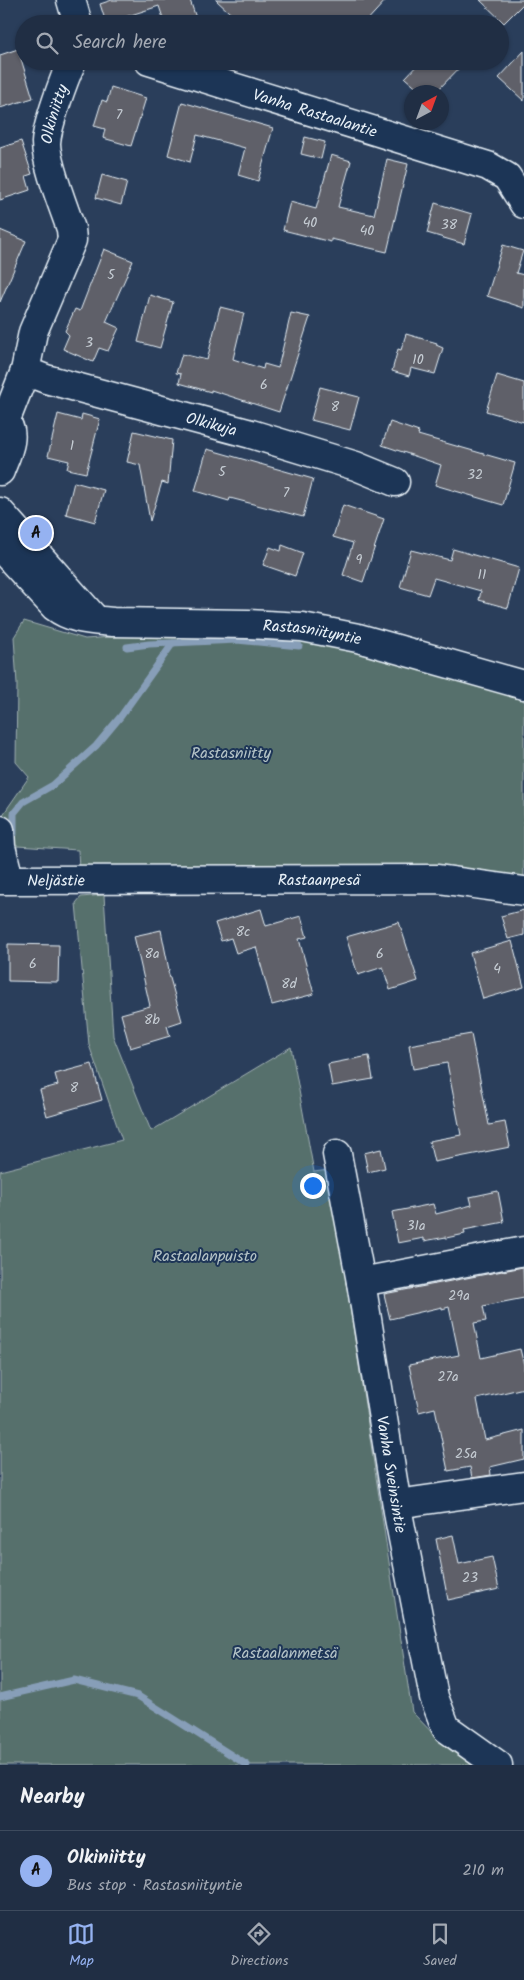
<!DOCTYPE html>
<meta charset="utf-8">
<style>
body{margin:0;font-family:Kalam,sans-serif;background:#2d3a4f;color:#f1f3f6}
.compass{position:absolute;left:404px;top:85px;width:45px;height:45px;border-radius:50%;background:#202e44;box-shadow:0 1px 4px #0004;rotate:41deg}
.you{position:absolute;left:312px;top:1185px;width:18px;height:18px;margin:-12px;border:4px solid #fff;border-radius:50%;background:#1a73e8;box-shadow:0 0 0 8px #1a73e833}
.badge{display:grid;place-items:center;width:32px;height:32px;border-radius:50%;background:#95b2f1;color:#111;font-size:16px;font-weight:700}
.pin{position:absolute;translate:-50% -50%;border:2px solid #fff;box-shadow:0 1px 5px #0006}
.list{margin:0;padding:0;list-style:none}
h2{display:flex;justify-content:space-between;align-items:center;height:65px;margin:0;padding:0 20px;font-size:21px}
h2 small{font-size:16px;font-weight:400;color:#a2a8b2}
.list li{display:grid;grid-template-columns:32px 1fr auto;gap:15px;align-items:center;box-sizing:border-box;height:80px;padding:0 20px;border-top:1px solid #3d4a5d}
.list b{display:block;font-size:19px;white-space:nowrap}
.list p{margin:0;font-size:16px;white-space:nowrap;color:#a2a8b2}
.list em{font-size:16px;font-style:normal;color:#a2a8b2}
.icon{flex:none;width:28px;height:28px;fill:none;stroke:currentColor;stroke-width:2;stroke-linecap:round;stroke-linejoin:round}
.map{position:relative;flex:none;width:524px;height:1765px;overflow:hidden}
.search{position:absolute;background:#202e44;box-shadow:0 1px 4px #0004;left:15px;right:15px;top:15px;height:55px;display:flex;align-items:center;gap:12px;box-sizing:border-box;padding:0 18px;border-radius:28px;color:#a2a8b2;font-size:19px}
.sheet{height:145px;background:#202e44}
nav{display:flex;justify-content:space-around;align-items:center;box-sizing:border-box;height:70px;border-top:1px solid #3d4a5d;background:#202e44;font-size:14px;color:#a2a8b2}
nav a{display:grid;justify-items:center;gap:2px}
nav .on{color:#95b2f1}
.map>svg:first-child{display:block}
</style>
<div class="map">
<svg width="524" height="1765" viewBox="0 0 524 1765">
<rect width="100%" height="100%" fill="#2a3e5b"/>
<filter id="ink" filterUnits="userSpaceOnUse"><feTurbulence type="fractalNoise" baseFrequency=".02" numOctaves="2"/><feDisplacementMap in="SourceGraphic" scale="10" xChannelSelector="R" yChannelSelector="G"/><feConvolveMatrix kernelMatrix="1 2 1 2 8 2 1 2 1" color-interpolation-filters="sRGB"/></filter>
<g filter="url(#ink)">
<path fill="#57706c" stroke="#a0b0b2" d="M24,621L85,639L152,634L315,639L524,696V883L79,870L78,850L17,846V879L0,819L29,777L16,762L17,684L14,637Z
M104,895L113,1036L151,1131L291,1047L314,1172L329,1170L412,1712L446,1747L472,1765H0V1171L122,1140L89,1045L76,903L81,897Z"/>
<g fill="none" stroke-linecap="round" stroke-linejoin="round">
<path stroke="#879eb8" stroke-width="7" d="M127,647L149,644L237,640L299,646
M14,834V813L23,802L53,785L96,746L121,716L173,643
M0,1697L74,1680L138,1696L247,1765"/>
</g>
<path fill="#5f6169" stroke="#e8f1f8" d="M112,0H190L198,24H165L159,6L106,23L100,4Z
M216,0H386L364,24H242Z
M480,0H524V3L504,23Z
M18,49L33,98L0,108V55Z
M524,51V101L499,78Z
M421,61H466L436,92H421L405,78Z
M111,87L146,98L131,146L103,138L105,129L94,126L102,100L107,102Z
M182,102L273,128L258,181L238,175L245,148L197,135L190,162L168,155Z
M305,137L325,142L321,159L301,154Z
M21,141L32,174L26,176L30,190L0,200V148Z
M331,155L351,161L338,207L374,215L387,159L408,164L387,252L331,239V242L283,230L290,202L316,209Z
M102,175L127,182L121,205L96,198Z
M435,203L472,214L464,244L427,233Z
M0,230L26,241L0,302Z
M503,245L523,251L516,273L524,275V308L487,296Z
M104,249L133,261L106,322L119,328L108,351L99,348L93,362L63,349L69,335L65,331L75,309L80,311Z
M150,295L173,302L160,348L138,342Z
M220,307L244,313L233,359L263,369L264,364L278,368L291,313L310,317L279,412L211,390V392L179,383L181,374L176,373L182,354L207,360Z
M406,334L437,343L436,345L443,348L435,374L411,368L409,376L392,371L398,349L401,350Z
M497,375L524,383V422L486,411Z
M320,387L359,397L350,430L311,420Z
M58,414L81,420L82,414L100,419L86,473L67,469L69,461L48,456Z
M390,422L419,432L418,435L515,463L503,505L435,485L441,465L382,445Z
M134,431L172,440L168,484L162,482L150,521L140,465L127,462Z
M207,449L313,479L303,517L230,498L229,501L195,491Z
M74,482L104,490L95,522L66,514Z
M343,505L384,519L363,582L343,575L353,543L333,537Z
M282,545L303,553L295,576L263,565L270,547L281,551Z
M453,549L519,568L508,608L479,600L481,591L434,578L428,595L400,587L411,550L450,560Z
M261,909L266,926L301,916L307,937L299,939L314,994L272,1005L256,947L236,953L231,938L221,941L215,923Z
M524,910V935L508,939L501,916Z
M399,922L418,981L390,990L383,967L358,975L346,937Z
M161,930L169,970L168,971L182,1021L167,1026L170,1036L130,1048L121,1014L150,1006L134,936Z
M512,941L524,987L483,999L470,953Z
M8,944L59,945L58,982L8,981Z
M471,1034L489,1125L505,1122L510,1147L434,1162L429,1141L461,1135L447,1063L413,1069L409,1045Z
M369,1056L373,1079L332,1086L328,1064Z
M92,1064L102,1100L47,1116L40,1090L58,1085L55,1074Z
M381,1149L385,1168L368,1172L364,1153Z
M498,1191L504,1222L464,1230L465,1234L446,1238V1237L424,1241V1238L398,1243L392,1212L433,1204L436,1214L472,1205L470,1197Z
M523,1267L524,1298L483,1306L486,1321L474,1323L481,1358L520,1349L524,1365V1388L477,1399L485,1440L524,1430V1459L490,1467L491,1475L472,1478L470,1467L448,1471L435,1408L419,1412L409,1365L459,1355L449,1307L442,1309V1307L390,1319L384,1294Z
M453,1535L459,1564L492,1557L499,1589L448,1600L436,1539Z"/>
<g fill="none" stroke-linecap="round" stroke-linejoin="round">
<defs>
<g id="minor">
<path d="M71,0L78,24"/>
<path id="s1" d="M149,61L488,166L507,177L524,204"/>
<path id="s2" d="M25,371L46,379L251,434L356,466L395,482"/>
<path id="s3" d="M0,424L5,422L25,371L33,332L72,240L71,229C64,208 46,164 46,143C47,125 64,79 72,61"/>
<path d="M0,471C5,457 18,434 5,422"/>
<path d="M0,512L95,619"/>
<path id="s4" d="M0,547L55,607C72,620 92,620 113,622L248,624L302,627L358,638L524,685"/>
<path d="M0,830L1,847L9,879"/>
<path id="s5" d="M0,880L438,879L524,891"/>
<path id="s6" d="M337,1154L361,1282L399,1518L434,1697L446,1728L498,1765"/>
<path d="M361,1282L524,1251"/>
<path d="M397,1504L524,1486"/>
</g>
</defs>
<use href="#minor" stroke="#e8f1f8" stroke-width="31"/>
<use href="#minor" stroke="#1d3557" stroke-width="28"/>
</g>
</g>
<g text-anchor="middle" stroke-width="4" stroke-linejoin="round" paint-order="stroke">
<g font-size="14" fill="#c6cdd4">
<text x="119" y="119">7</text>
<text x="310" y="227">40</text>
<text x="449" y="229">38</text>
<text x="367" y="235">40</text>
<text x="111" y="279">5</text>
<text x="89" y="347">3</text>
<text x="418" y="364">10</text>
<text x="264" y="389">6</text>
<text x="335" y="411">8</text>
<text x="72" y="450">1</text>
<text x="222" y="476">5</text>
<text x="475" y="479">32</text>
<text x="286" y="497">7</text>
<text x="359" y="564">9</text>
<text x="482" y="579">11</text>
<text x="243" y="936">8c</text>
<text x="152" y="958">8a</text>
<text x="380" y="958">6</text>
<text x="33" y="968">6</text>
<text x="497" y="973">4</text>
<text x="289" y="988">8d</text>
<text x="152" y="1024">8b</text>
<text x="74" y="1092">8</text>
<text x="416" y="1230">31a</text>
<text x="459" y="1300">29a</text>
<text x="448" y="1381">27a</text>
<text x="466" y="1458">25a</text>
<text x="470" y="1582">23</text>
</g>
<g font-size="16" fill="#e8f1f8" stroke="#1d3557">
<text dy="6" stroke="none"><textPath href="#s1" startOffset="174">Vanha Rastaalantie</textPath></text>
<text dy="6" stroke="none"><textPath href="#s3" startOffset="331">Olkiniitty</textPath></text>
<text dy="6" stroke="none"><textPath href="#s2" startOffset="194">Olkikuja</textPath></text>
<text dy="6" stroke="none"><textPath href="#s4" startOffset="342">Rastasniityntie</textPath></text>
<text dy="6" stroke="none"><textPath href="#s5" startOffset="56">Neljästie</textPath></text>
<text dy="6" stroke="none"><textPath href="#s5" startOffset="319">Rastaanpesä</textPath></text>
<text dy="6" stroke="none"><textPath href="#s6" startOffset="325">Vanha Sveinsintie</textPath></text>
</g>
<g font-size="16" fill="#b5c4c7" stroke="#1d3557">
<text x="231" y="758">Rastasniitty</text>
<text x="205" y="1261">Rastaalanpuisto</text>
<text x="285" y="1658">Rastaalanmetsä</text>
</g>
</g>
</svg>
<svg class="compass" viewBox="-18 -18 36 36"><path d="M0-13l5 13h-10z" fill="#e53935"/><path d="M0 13l5-13h-10z" fill="#a2a8b2"/></svg>
<div class="you"></div>
<div class="pin badge" style="left:36px;top:533px">A</div>
<div class="search"><svg class="icon" aria-label="search" viewBox="0 0 24 24"><circle cx="10" cy="10" r="6"/><path d="M15 15l6 6"/></svg>Search here</div>
</div>
<section class="sheet">
<h2>Nearby<small></small></h2>
<ul class="list">
<li><span class="badge">A</span><div><b>Olkiniitty</b><p>Bus stop · Rastasniityntie</p></div><em>210 m</em></li>
</ul>
</section>
<nav>
<a class="on"><svg class="icon" aria-label="map" viewBox="0 0 24 24"><path d="M3 6l6-2 6 2 6-2v14l-6 2-6-2-6 2zM9 4v14M15 6v14"/></svg>Map</a>
<a><svg class="icon" aria-label="directions" viewBox="0 0 24 24"><path d="M12 3l9 9-9 9-9-9zM9 14v-3h6M13 9l2 2-2 2"/></svg>Directions</a>
<a><svg class="icon" aria-label="saved" viewBox="0 0 24 24"><path d="M7 4h10v16l-5-4-5 4z"/></svg>Saved</a>
</nav>
